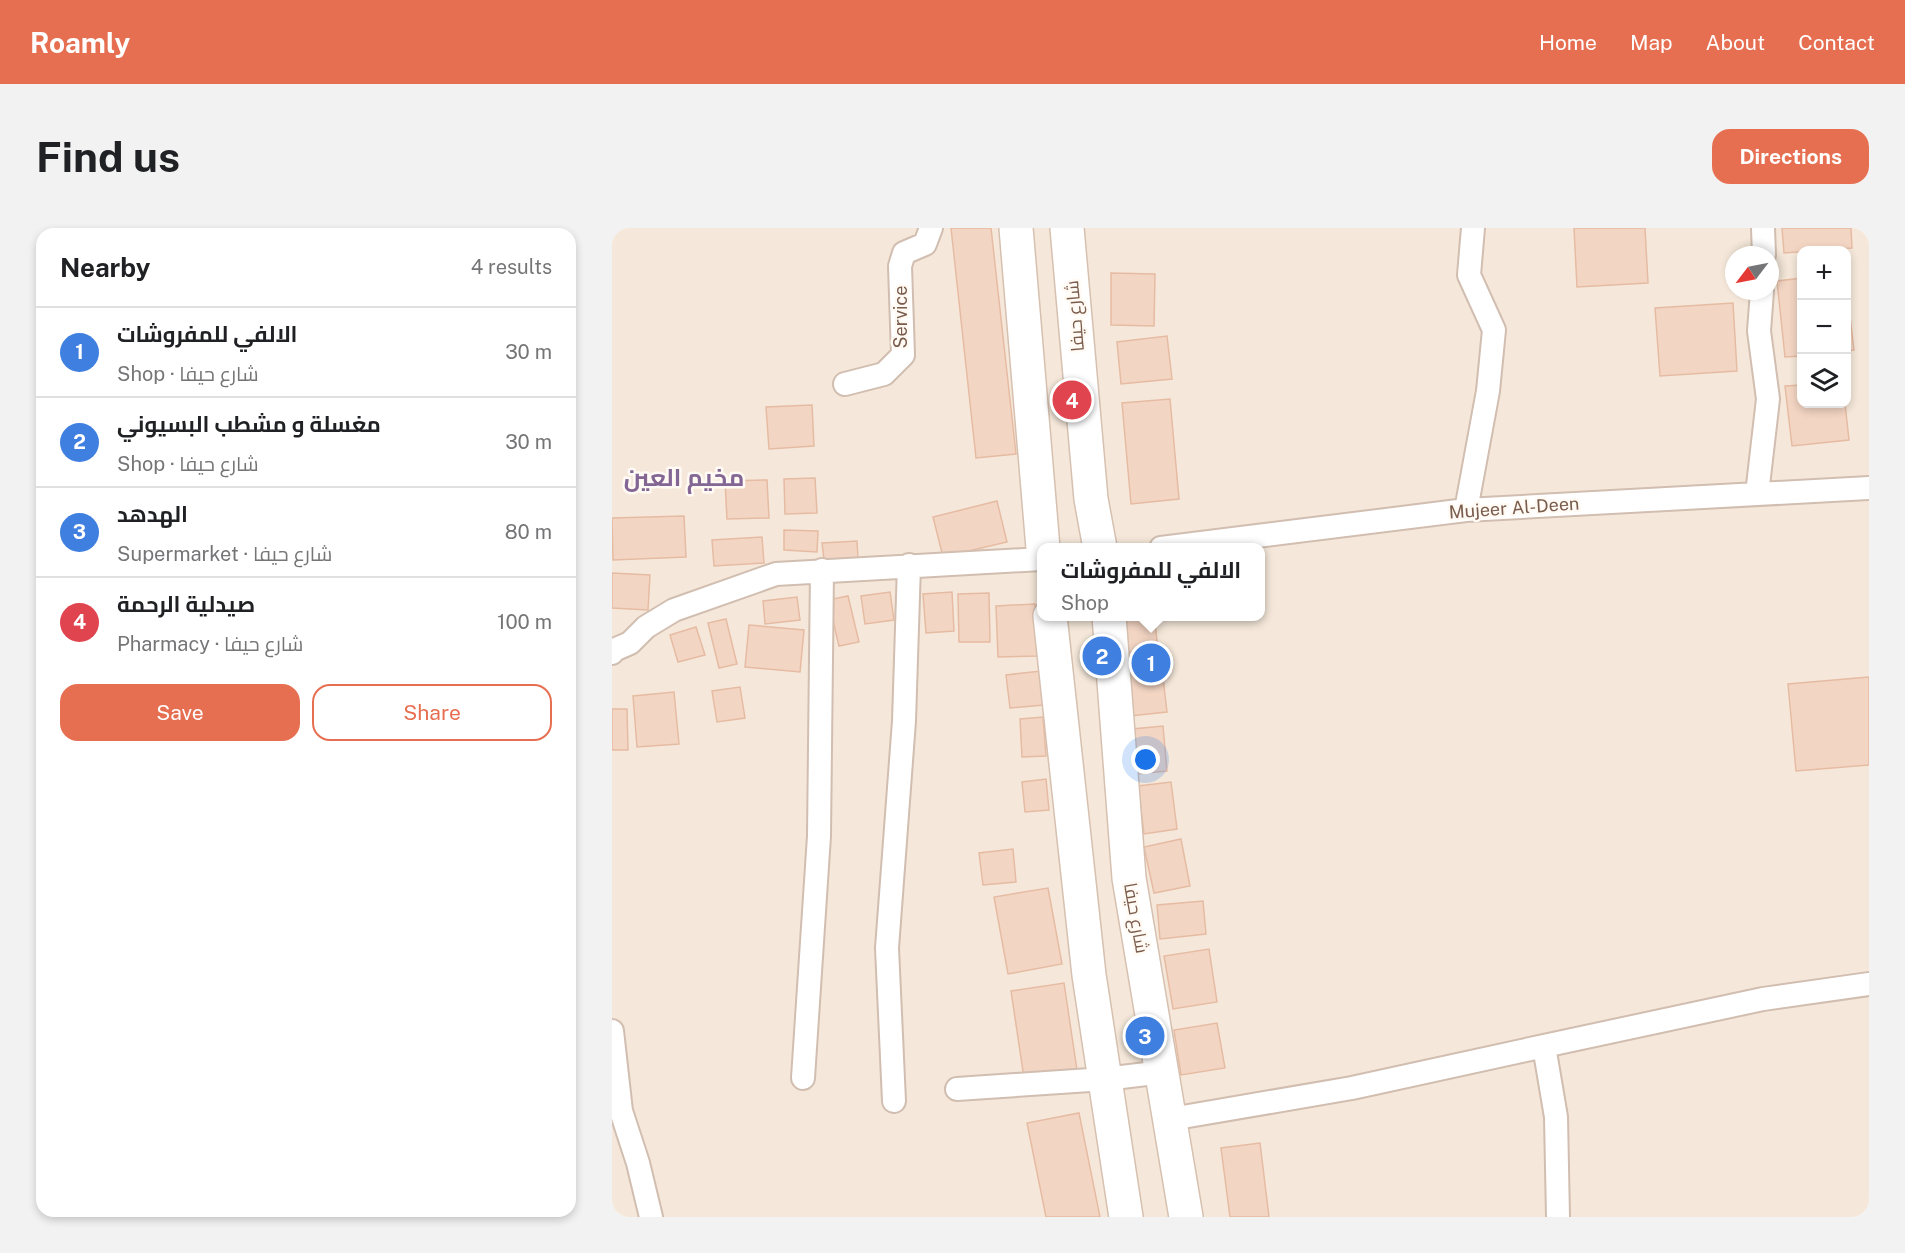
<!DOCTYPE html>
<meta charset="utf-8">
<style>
body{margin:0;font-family:"Public Sans",Cairo,sans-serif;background:#f2f2f2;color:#202124}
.controls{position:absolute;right:18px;top:18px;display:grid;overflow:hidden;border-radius:12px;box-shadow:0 3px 9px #0003}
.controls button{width:54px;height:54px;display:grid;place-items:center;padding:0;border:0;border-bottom:2px solid #e0e0e0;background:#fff;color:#202124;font:30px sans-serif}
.compass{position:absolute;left:1113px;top:18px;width:54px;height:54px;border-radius:50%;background:#fff;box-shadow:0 3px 9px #0003;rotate:238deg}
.you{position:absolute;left:534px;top:532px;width:21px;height:21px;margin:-15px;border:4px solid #fff;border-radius:50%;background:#1a73e8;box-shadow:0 0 0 9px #1a73e833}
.badge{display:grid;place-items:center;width:39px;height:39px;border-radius:50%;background:#e76f51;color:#fff;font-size:20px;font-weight:700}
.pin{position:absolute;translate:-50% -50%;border:3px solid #fff;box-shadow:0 2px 6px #0006}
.popup{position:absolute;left:425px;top:315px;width:228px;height:78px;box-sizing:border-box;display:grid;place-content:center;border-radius:12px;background:#fff;filter:drop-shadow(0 2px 4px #0005);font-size:20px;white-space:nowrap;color:#757577}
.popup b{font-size:22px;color:#202124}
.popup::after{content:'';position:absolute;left:50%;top:100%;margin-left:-12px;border:12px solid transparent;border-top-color:#fff}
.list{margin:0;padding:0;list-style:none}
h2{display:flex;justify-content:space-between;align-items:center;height:78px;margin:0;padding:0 24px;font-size:26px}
h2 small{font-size:20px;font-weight:400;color:#757577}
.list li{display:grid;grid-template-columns:39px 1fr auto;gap:18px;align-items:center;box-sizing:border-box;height:90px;padding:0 24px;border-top:2px solid #e0e0e0}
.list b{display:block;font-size:22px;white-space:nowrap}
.list p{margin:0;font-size:20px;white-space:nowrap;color:#757577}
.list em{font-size:20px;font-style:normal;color:#757577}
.actions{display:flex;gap:12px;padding:18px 24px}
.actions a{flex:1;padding:14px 0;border:2px solid #e76f51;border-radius:18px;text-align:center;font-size:21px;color:#e76f51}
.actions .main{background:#e76f51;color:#fff}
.icon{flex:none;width:33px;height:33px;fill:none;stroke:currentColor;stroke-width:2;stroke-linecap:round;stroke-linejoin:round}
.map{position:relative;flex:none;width:1257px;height:989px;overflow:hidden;border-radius:18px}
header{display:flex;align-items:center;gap:36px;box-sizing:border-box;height:84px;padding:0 30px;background:#e76f51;color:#fff}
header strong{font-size:28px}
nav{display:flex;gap:33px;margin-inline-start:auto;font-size:21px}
.intro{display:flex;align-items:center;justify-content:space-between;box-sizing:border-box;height:144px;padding:0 36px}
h1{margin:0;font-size:42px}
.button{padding:15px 27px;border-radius:18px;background:#e76f51;color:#fff;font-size:21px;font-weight:700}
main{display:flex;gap:36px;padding:0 36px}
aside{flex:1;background:#fff;border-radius:18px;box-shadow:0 3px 9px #0003}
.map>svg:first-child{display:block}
</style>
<header>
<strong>Roamly</strong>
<nav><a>Home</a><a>Map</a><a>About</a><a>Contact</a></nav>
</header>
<div class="intro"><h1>Find us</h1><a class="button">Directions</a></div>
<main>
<aside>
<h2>Nearby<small>4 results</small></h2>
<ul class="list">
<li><span class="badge" style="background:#3f7fe0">1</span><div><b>الالفي للمفروشات</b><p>Shop · شارع حيفا</p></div><em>30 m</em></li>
<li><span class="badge" style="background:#3f7fe0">2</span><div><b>مغسلة و مشطب البسيوني</b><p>Shop · شارع حيفا</p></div><em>30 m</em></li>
<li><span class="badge" style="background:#3f7fe0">3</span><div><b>الهدهد</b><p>Supermarket · شارع حيفا</p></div><em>80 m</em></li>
<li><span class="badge" style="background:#e0444e">4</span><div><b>صيدلية الرحمة</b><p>Pharmacy · شارع حيفا</p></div><em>100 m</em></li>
</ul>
<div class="actions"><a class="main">Save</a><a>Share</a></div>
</aside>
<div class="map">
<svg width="1257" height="989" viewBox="0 0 1257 989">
<rect width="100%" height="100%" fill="#fdf6ec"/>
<path fill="#f5e8da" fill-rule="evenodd" d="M0,0H1257V989H0ZM1190,22H1234V176H1190ZM1122,27H1158V63H1122ZM430,320H648V388H430Z"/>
<path fill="#f3d5c3" stroke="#e6bba3" stroke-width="1.5" d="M339,0H379L404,226L364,230Z
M962,0H1033L1036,55L965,59Z
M1170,0H1239L1240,20L1172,25Z
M499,45L543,46L542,98L499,97Z
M1190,50V128L1173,129L1165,53Z
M1234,55L1242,122L1234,123Z
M1121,75L1125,143L1048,148L1043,80Z
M555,108L560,151L509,156L505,114Z
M1190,157V176H1233L1237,212L1180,218L1173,158Z
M558,171L567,271L519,276L510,175Z
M200,177L202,218L157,221L154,179Z
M203,250L205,285L173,286L172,251Z
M155,252L157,290L115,291L113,253Z
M385,273L395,314L331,329L321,289Z
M72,288L74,329L1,332L0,290Z
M172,302L206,303L205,324L172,322Z
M150,309L152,335L102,338L100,312Z
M245,313L246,330L212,332L210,315Z
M0,345L38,347L36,382L0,380Z
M278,364L282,392L253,396L249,368Z
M340,364L342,403L314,405L311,366Z
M377,365L378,414H347L346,366Z
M236,368L247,414L227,418L216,372Z
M185,369L188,392L153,396L151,373Z
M423,376L425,428L386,429L384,378Z
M509,388H542L546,421L513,425Z
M114,391L125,436L107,440L96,395Z
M137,397L192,402L188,444L133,439Z
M84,399L93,427L66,434L58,407Z
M549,433L555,484L518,488L512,437Z
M429,443L432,477L398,480L394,447Z
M1257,449V537L1184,543L1176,456Z
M128,459L133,490L105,494L100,463Z
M62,464L67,516L25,519L21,468Z
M0,481H15L16,522H0Z
M431,489L434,528L410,529L408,491Z
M551,498L555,543L525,546L520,501Z
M434,551L437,582L413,584L410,554Z
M559,554L565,601L532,606L526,558Z
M569,611L578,658L542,665L532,619Z
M401,621L404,654L371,657L367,625Z
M436,660L450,736L396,746L382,669Z
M591,673L594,706L548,711L545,677Z
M597,721L605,774L561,781L552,728Z
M452,755L465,842L412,850L399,763Z
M605,795L613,840L569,847L562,802Z
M467,885L488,989H434L415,895Z
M648,915L657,989H618L609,920Z"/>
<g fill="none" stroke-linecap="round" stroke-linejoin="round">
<defs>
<path id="minor" d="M1151,0L1152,27
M233,156L272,146L291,127L288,38L292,25L313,16L319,0
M1145,266L1156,171L1147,103L1150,63
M854,282L876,163L882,102L857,47L861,0
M549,320L854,282L1257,260
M0,425L2,422L18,415L34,399L62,382L164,346L430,331
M0,803L9,883L26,935L39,989
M191,850L207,608L210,342
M345,861L493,851L551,844
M282,873L275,720L292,493L297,337
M559,891L740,860L932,818
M946,989L944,889L932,818L1151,771L1257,756"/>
<path id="secondary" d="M404,0L431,320
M455,0L479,271L488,320
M438,388L477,747L514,989
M497,388L517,650L574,989"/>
</defs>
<use href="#minor" stroke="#d1beb0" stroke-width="26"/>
<use href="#secondary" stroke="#d6c0b0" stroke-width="36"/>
<use href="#minor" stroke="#fff" stroke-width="22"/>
<use href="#secondary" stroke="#fff" stroke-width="33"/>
</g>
<g text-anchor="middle" stroke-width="5" stroke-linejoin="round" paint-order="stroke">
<g font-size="18" fill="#7a5c4d" stroke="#fffaf3">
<text transform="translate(463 88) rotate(-95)" y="6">شارع حيفا</text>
<text transform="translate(289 89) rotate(-90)" y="6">Service</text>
<text transform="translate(902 280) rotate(-4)" y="6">Mujeer Al-Deen</text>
<text transform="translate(524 690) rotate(80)" y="6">شارع حيفا</text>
</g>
<g font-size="24" font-weight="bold" fill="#846695" stroke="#fffaf3">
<text x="72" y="258">مخيم العين</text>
</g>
</g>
</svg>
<div class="controls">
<button>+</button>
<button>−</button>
<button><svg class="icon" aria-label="layers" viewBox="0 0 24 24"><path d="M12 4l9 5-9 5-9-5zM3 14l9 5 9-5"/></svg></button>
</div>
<svg class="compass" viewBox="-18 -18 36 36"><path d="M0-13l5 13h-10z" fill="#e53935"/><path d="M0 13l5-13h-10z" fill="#757577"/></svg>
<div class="you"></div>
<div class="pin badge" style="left:539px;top:435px;background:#3f7fe0">1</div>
<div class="popup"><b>الالفي للمفروشات</b>Shop</div>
<div class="pin badge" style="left:490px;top:428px;background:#3f7fe0">2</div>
<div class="pin badge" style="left:533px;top:808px;background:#3f7fe0">3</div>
<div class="pin badge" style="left:460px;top:172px;background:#e0444e">4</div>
</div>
</main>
